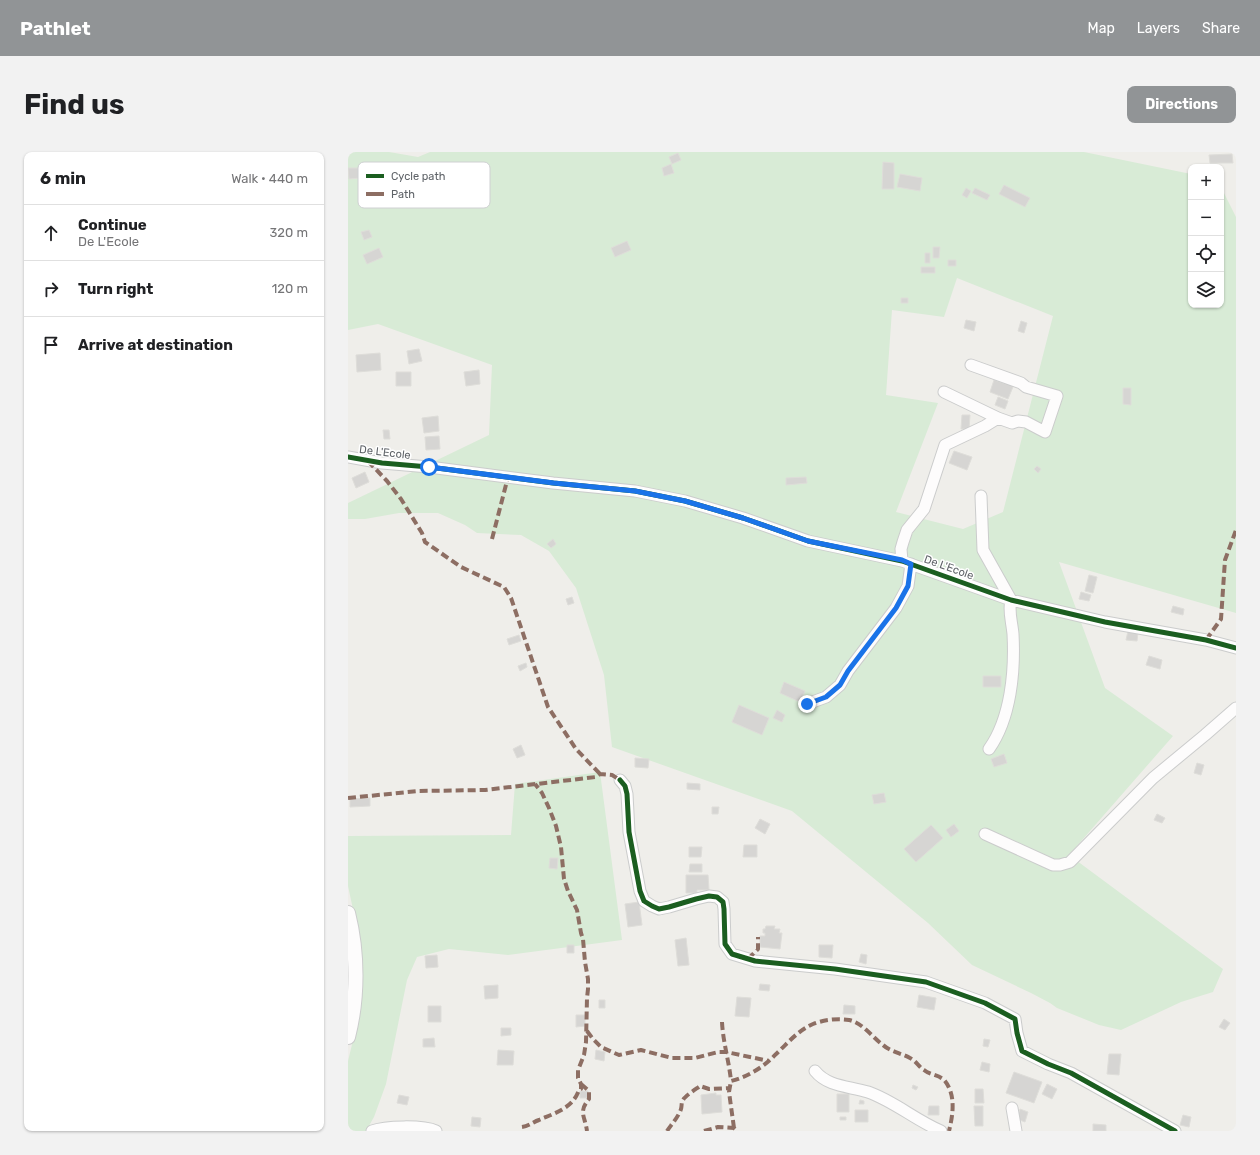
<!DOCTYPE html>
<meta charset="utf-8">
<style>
body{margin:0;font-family:Rubik,sans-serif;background:#f2f2f2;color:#202124}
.controls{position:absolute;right:12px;top:12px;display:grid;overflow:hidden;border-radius:8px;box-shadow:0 1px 3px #0004}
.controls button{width:36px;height:36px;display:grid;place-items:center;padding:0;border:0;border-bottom:1px solid #e0e0e0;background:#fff;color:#202124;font:20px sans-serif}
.stop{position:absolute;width:12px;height:12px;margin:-9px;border:3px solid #1a73e8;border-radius:50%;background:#fff}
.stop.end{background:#1a73e8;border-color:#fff;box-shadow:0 1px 4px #0008}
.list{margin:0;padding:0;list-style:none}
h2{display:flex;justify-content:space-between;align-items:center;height:52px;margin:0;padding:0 16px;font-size:17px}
h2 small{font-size:13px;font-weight:400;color:#757577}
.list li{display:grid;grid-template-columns:26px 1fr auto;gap:12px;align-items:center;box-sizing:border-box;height:56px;padding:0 16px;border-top:1px solid #e0e0e0}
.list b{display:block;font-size:15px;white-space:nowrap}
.list p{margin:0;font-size:13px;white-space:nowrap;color:#757577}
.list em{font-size:13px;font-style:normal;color:#757577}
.icon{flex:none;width:22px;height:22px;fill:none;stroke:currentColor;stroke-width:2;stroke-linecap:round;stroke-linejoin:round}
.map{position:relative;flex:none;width:888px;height:979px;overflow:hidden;border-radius:8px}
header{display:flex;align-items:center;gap:24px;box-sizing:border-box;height:56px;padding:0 20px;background:#919496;color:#fff}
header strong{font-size:19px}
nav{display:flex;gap:22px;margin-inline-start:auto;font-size:14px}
.intro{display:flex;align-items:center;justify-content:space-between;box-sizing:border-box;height:96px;padding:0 24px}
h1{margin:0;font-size:28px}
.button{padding:10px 18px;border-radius:8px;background:#919496;color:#fff;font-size:14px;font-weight:700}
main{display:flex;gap:24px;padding:0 24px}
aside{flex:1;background:#fff;border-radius:8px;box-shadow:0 1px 3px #0004}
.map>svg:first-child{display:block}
</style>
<header>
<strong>Pathlet</strong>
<nav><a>Map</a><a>Layers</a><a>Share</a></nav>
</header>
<div class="intro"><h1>Find us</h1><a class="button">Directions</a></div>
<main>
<aside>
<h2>6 min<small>Walk · 440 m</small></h2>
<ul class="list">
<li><svg class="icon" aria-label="ahead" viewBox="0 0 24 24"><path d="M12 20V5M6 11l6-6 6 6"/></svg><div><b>Continue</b><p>De L'Ecole</p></div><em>320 m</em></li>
<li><svg class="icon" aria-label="right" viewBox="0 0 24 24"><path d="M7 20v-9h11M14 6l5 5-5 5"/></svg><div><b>Turn right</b></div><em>120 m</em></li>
<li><svg class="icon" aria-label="arrive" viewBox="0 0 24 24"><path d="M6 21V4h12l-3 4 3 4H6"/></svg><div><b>Arrive at destination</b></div></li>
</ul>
</aside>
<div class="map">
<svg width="888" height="979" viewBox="0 0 888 979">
<rect width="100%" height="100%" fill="#efeeea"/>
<path fill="#d8ebd6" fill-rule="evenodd" d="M0,0H41L70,5L82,0H736L843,22V153H873V35L888,65V461L711,410L757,536L825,584L721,703L875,817L865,840L833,850L773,878L751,873L709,856L702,851L683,841L624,813L580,771L444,659L264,595L256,523L228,436L201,399L173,383L129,381L117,373L90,361H51L17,367H0V351L141,283L144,213L30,172L0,178ZM609,126L705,164L655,360L615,377L548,360L590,251L538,243L544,158L596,165Z
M252,620L274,788L160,803L101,797L69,805L59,828L38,932L26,965L18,979H0V909L10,868L14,828L9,776L0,734V684L163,683L167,632Z"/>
<path fill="#d6d5d3" stroke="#deddd9" d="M330,1L333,8L324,12L321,5Z
M884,2L885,11H862L861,3Z
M535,10L546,11V37H534Z
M323,12L326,21L316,24L314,16Z
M0,16H12L13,26L1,27Z
M552,22L574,26L572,39L549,35Z
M656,33L682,46L677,55L651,42Z
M618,36L623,39L619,46L614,43Z
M627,36L642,43L639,48L624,41Z
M21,78L24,85L16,88L13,80Z
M279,89L283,98L267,105L263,96Z
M585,95H592L591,106H585Z
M31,96L35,105L19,112L15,103Z
M577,101H582V111H577Z
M600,108H608V114H600Z
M573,115H587V121H573Z
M553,146H560V151H553Z
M618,168L628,170L626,179L616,176Z
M673,169L679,171L676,181L670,179Z
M71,197L74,209L61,212L59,199Z
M32,201L33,218L9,220L8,203Z
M131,218L132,232L118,234L116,220Z
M48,220H63V234H48Z
M646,228L658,232L660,228L667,230L660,247L642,240Z
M775,236H783V253L775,252Z
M650,245L660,249L657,257L647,253Z
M614,263H622L621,277H613Z
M90,264L91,279L76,281L74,266Z
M35,278H41L42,287H36Z
M91,284L92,297L78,298L77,285Z
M606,299L624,305L619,318L601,311Z
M689,314L693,317L690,321L686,317Z
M17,320L21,330L8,336L4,326Z
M458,325L459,331L438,333V326Z
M205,387L208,392L203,396L199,392Z
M741,423L749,425L745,441L737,439Z
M733,440L743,443L741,449L731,447Z
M224,445L226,451L220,453L218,447Z
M825,454L836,457L835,463L823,460Z
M780,479L790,480L789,489L778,488Z
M171,483L173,489L161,493L159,487Z
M801,504L814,508L812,517L798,513Z
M178,511L179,515L172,519L170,514Z
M635,524H653V535H635Z
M436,530L457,539L452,550L432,541Z
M391,553L421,566L414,583L384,570Z
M429,558L437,563L434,570L425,566Z
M173,593L177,603L169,606L165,597Z
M656,602L659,611L646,615L643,607Z
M287,606L301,607L300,616L287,615Z
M849,611L856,613L853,623L846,621Z
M339,631L352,632V638L339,637Z
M536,641L538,650L526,652L524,643Z
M22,646V654L2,655V647Z
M364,655H371L370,662H364Z
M809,662L817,666L814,671L806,668Z
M412,667L422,672L417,682L407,676Z
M606,672L611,679L603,685L598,678Z
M583,673L595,686L568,710L556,697Z
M396,693H409V705H395Z
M341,695H354L353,705H341Z
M202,706H210L209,717L201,716Z
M342,712H354V720H341Z
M338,723H360L361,738H349V741H338Z
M291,750L294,773L280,775L277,752Z
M418,774H427L426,777H432L431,781H434L432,797L412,795V784H417V781H415V777H417Z
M338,786L341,813L330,814L327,788Z
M219,793H226V801H219Z
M471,793H485L484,806L471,805Z
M513,802L519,803L518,812L511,810Z
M89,803L90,815L78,816L77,804Z
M412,832L422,833L421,839L411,838Z
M150,833V846L137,847L136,834Z
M571,843L588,846L586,858L569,855Z
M389,845L403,846L401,865L387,864Z
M251,848H257V856H251Z
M496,853L507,854V862H495Z
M80,854H93V870H80Z
M228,863H237V874L228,875Z
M876,867L882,871L877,878L871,875Z
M153,876H163V883L153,884Z
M86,886L87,895H75V887Z
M636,887L642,888L640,895L635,894Z
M150,898L166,899L165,913H149Z
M248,898L257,900L256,909L247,907Z
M761,902H773L771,923L759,922Z
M634,910L642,912L641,920L632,918Z
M666,920L694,930L686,951L658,941Z
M699,932L709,937L704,947L694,942Z
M565,933L570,935L568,938L564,936Z
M627,937H635L636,951H627Z
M232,939H240V946H232Z
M368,941V943H373L374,960L354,962L353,943Z
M489,942H501V960H489Z
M51,943L61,945L59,953L49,951Z
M512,948L516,949V952H511Z
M581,954H591V963H580Z
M626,954H635V974H627Z
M672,957L680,960L677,970L669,967Z
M507,958H520V970H507Z
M835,963L843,965L841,975L832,973Z
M124,965L133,966L132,975L123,974Z
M492,965H498V968H492Z
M745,972L758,973V979H745Z"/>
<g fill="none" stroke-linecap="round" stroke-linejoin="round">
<defs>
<path id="minor" d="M596,240L650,266L664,271L670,269L678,270L697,280L709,244L678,235L673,231L623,213
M0,305L34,311L81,315L205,331L287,339L337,349L395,366L460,389L554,409L663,448L757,470L858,488L888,496
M633,344L635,398L663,448C660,459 664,470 665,482C667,519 663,566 641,597
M554,409L553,397L555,390L559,378L576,357L597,293L637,274L650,266
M459,552L478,545L492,533L500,519L548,456L560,434L563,412
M272,628L277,634L279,642L281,680L292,739L296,749L304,754L311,757L321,755L348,747L361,744L369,745L375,750L376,757L377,792L384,802L407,809L487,817L578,830L637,851L667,867L669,881L674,899L700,912L723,921L827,979
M637,682L705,713H712L722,710L805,626L857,583L888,556
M467,919C480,935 501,934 520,940C546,949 567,968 593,979
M664,956L668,979
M24,979C37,974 75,973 88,979"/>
<path id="tertiary" d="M0,761C10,801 10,846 0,885"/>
</defs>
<use href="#minor" stroke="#cbcccc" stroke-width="13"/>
<use href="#tertiary" stroke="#cbcccc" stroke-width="16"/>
<use href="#minor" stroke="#fdfcfc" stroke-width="11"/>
<use href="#tertiary" stroke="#fdfcfc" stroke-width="14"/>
<path stroke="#8d6e63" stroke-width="4" stroke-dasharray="8 4" stroke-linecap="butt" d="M20,309L39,329L53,347L74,381L77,390L113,415L156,435L163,446L200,555L228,597L252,622
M144,387L160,325
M858,488L873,467L877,408L888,378
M0,646L71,639L137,638L248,625L252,622L264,623L272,628
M400,807L410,797V785
M374,870C375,890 381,909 383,929
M239,879L245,887L253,895L271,903L293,898L324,906H347L370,900H378L421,909
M233,932L241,939V947C230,960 237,964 239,979
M174,975C181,974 185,970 191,968C207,961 225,956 231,938L233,937V932L230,926V918L236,903L238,890L239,846L240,837V827L237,810L235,787L233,781L229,758L220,739L216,727L213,695L208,674L201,656L194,641L187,632
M386,976L381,940L383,929C399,925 416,915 427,903C439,892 449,879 465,872C475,868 489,866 501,868C515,871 524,885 535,893C543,900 553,901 562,906C568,909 571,915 576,918C582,923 592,923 597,929C608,943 605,963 601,979
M319,979C323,973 331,964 333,957C334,954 333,951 335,948C337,944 348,937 352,934L361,937L382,936
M356,979L370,975L386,976L389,979"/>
<defs>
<path id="cycleway" d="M0,305L34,311L81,315L205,331L287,339L337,349L395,366L460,389L554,409L663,448L757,470L858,488L888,496
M272,628L277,634L279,642L281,680L292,739L296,749L304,754L311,757L321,755L348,747L361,744L369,745L375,750L376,757L377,792L384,802L407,809L487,817L578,830L637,851L667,867L669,881L674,899L700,912L723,921L827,979"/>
</defs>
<use href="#cycleway" stroke="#fff" stroke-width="8"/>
<use href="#cycleway" stroke="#1b5e20" stroke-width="5"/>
</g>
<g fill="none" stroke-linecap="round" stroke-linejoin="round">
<path stroke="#1a73e8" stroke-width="5" d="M81,315L206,331L287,339L337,349L395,366L460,389L554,408L563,412L560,434L548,456L500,519L492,533L478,545L459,552"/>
</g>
<g text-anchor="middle" stroke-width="3" stroke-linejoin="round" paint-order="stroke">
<g font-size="11" fill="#5f6368" stroke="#fff">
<text transform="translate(37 300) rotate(7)" y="4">De L'Ecole</text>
<text transform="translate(601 415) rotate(20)" y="4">De L'Ecole</text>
</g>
</g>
<rect x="10" y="10" width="132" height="46" rx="6" fill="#fff" stroke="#cfd0d2" stroke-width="1"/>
<rect x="18" y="22" width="18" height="4" fill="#1b5e20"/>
<rect x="18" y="40" width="18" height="4" fill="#8d6e63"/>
<g font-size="11" fill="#5f6368">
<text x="43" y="28">Cycle path</text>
<text x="43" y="46">Path</text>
</g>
</svg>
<div class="controls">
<button>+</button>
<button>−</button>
<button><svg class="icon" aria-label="locate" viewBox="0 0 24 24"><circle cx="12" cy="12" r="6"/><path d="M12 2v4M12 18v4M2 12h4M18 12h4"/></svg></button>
<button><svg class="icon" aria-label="layers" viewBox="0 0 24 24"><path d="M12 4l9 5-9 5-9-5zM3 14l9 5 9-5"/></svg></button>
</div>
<div class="stop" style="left:81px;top:315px"></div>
<div class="stop end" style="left:459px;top:552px"></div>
</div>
</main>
